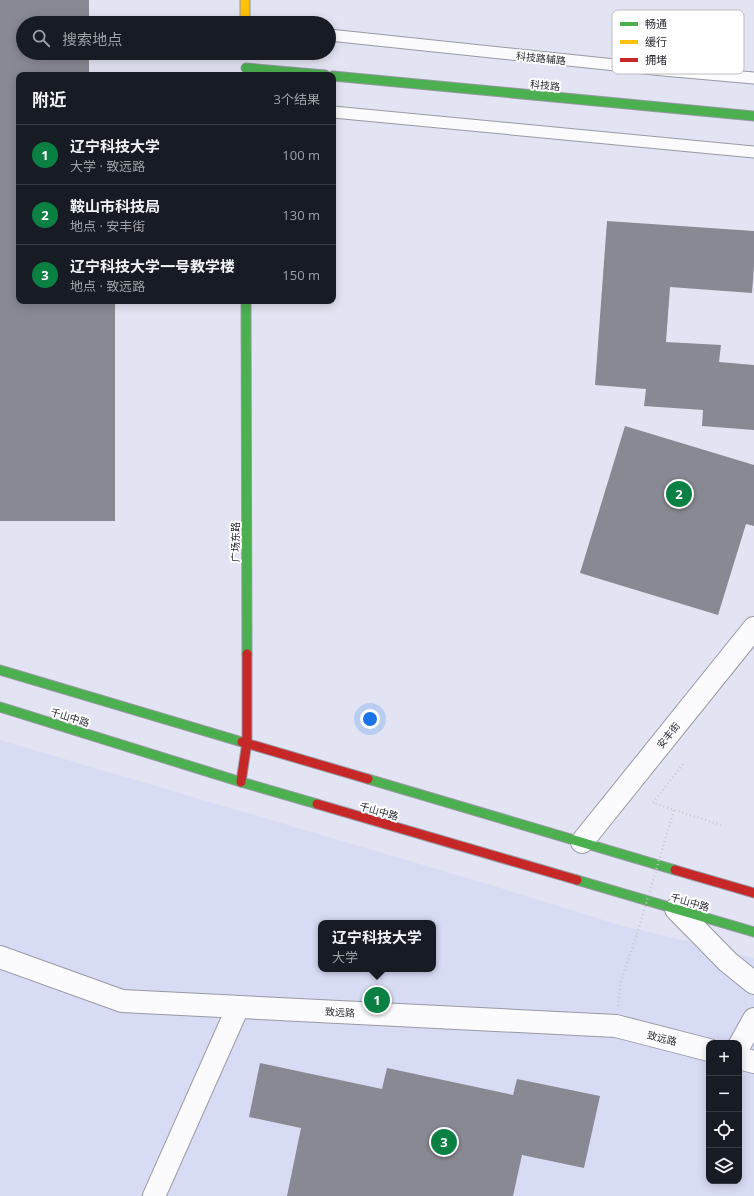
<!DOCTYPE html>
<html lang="zh">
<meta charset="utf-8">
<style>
body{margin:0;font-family:"Open Sans","Noto Sans SC",sans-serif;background:#20242c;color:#f1f3f6}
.controls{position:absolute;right:12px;bottom:12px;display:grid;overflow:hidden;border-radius:8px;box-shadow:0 2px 10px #0003}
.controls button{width:36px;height:36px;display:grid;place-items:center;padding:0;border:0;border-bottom:1px solid #363941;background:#171b24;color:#f1f3f6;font:20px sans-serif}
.you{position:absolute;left:370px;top:719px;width:14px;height:14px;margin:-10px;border:3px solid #fff;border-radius:50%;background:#1a73e8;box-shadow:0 0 0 6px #1a73e833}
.badge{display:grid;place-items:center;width:26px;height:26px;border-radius:50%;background:#0b8043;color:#fff;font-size:13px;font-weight:700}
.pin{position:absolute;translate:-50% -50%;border:2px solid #fff;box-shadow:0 1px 4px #0006}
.popup{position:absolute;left:318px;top:920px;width:118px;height:52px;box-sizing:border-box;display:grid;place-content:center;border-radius:8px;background:#171b24;filter:drop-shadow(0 1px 3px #0005);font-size:13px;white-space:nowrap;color:#9ea1a6}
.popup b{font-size:15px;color:#f1f3f6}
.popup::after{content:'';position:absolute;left:50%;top:100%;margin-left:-8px;border:8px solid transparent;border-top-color:#171b24}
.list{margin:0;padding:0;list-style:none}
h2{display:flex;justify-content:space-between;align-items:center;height:52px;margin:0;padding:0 16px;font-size:17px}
h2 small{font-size:13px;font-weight:400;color:#9ea1a6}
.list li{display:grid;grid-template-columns:26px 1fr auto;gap:12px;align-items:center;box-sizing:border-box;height:60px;padding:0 16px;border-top:1px solid #363941}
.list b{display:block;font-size:15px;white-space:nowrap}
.list p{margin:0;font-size:13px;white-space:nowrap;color:#9ea1a6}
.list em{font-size:13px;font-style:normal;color:#9ea1a6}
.icon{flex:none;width:22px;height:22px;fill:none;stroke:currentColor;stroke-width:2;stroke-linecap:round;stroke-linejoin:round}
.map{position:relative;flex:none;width:754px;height:1196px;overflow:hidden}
.search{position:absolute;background:#171b24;box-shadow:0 2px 10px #0003;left:16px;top:16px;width:320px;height:44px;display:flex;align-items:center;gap:10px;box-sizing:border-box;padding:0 14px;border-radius:22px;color:#9ea1a6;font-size:15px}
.panel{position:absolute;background:#171b24;box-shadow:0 2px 10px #0003;left:16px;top:72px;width:320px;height:232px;border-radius:8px}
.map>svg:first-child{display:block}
</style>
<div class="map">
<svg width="754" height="1196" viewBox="0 0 754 1196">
<rect width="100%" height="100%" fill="#e2e4f3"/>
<path fill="#d8dbf4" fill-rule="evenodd" d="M0,740L484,883L626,927L697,943L754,958V1196H0ZM321,923H433V969H321ZM709,1043H739V1181H709Z"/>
<path fill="#898993" d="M0,0H89V23H23V53H89V75H19V301H115V521H0Z
M607,221L754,231V266L752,293L670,287L666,342L721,345L719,362L754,365V430L702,426L703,410L644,406L646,389L595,385Z
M625,426L754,465V526L746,524L718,615L580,573Z
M260,1063L382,1089L387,1068L513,1095L517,1079L600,1096L584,1168L522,1155L513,1196H287L301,1128L249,1117Z"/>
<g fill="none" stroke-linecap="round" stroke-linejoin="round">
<defs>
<path id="lane" d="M329,35L663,70L754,78
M333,112L754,152"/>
<path id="street" d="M582,842L754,628
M676,909L728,962L754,983
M0,957L122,1001L616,1026L709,1050
M739,1046L754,1019
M739,1058L754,1062
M154,1196L238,1007"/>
<path id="fast" d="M246,68L325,75
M333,76L754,116
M246,301L247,654
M0,670L242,742
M0,707L241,782L317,804
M368,779L675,870
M577,880L754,932"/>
<path id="slow" d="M245,0V23"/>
<path id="jam" d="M242,742L368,779
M241,782L247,742V654
M317,804L577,880
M675,870L754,893"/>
</defs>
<use href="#lane" stroke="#9899a4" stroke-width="13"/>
<use href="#street" stroke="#9899a4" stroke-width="24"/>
<use href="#fast" stroke="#9899a4" stroke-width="11"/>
<use href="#slow" stroke="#9899a4" stroke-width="11"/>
<use href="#jam" stroke="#9899a4" stroke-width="11"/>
<path stroke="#c8c8cd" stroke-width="2.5" stroke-dasharray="1 3" stroke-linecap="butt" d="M683,764L653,803L721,825
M618,1006L621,980L637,934"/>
<use href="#lane" stroke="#fbfbfd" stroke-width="11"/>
<use href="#street" stroke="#fbfbfd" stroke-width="22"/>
<use href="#fast" stroke="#4caf50" stroke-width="9"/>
<use href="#slow" stroke="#ffc107" stroke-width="9"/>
<use href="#jam" stroke="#c62828" stroke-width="9"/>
<path stroke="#c8c8cd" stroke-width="2.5" stroke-dasharray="1 3" stroke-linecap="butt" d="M637,934L674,810"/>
</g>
<g text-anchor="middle" stroke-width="4" stroke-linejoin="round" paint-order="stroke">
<g font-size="10" fill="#272832" stroke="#fff">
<text transform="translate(541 58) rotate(6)" y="4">科技路辅路</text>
<text transform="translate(545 85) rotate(5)" y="4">科技路</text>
<text transform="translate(235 542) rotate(-90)" y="4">广场东路</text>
<text transform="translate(70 717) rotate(17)" y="4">千山中路</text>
<text transform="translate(668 735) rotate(-51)" y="4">安丰街</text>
<text transform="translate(379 811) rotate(16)" y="4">千山中路</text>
<text transform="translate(690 902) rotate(16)" y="4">千山中路</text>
<text transform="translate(340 1012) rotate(3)" y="4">致远路</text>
<text transform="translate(662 1038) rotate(14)" y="4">致远路</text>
</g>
</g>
<rect x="612" y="10" width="132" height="64" rx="6" fill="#fff" stroke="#bebec2" stroke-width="1"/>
<rect x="620" y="22" width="18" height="4" fill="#4caf50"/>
<rect x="620" y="40" width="18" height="4" fill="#ffc107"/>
<rect x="620" y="58" width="18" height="4" fill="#c62828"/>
<g font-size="11" fill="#272832">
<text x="645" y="28">畅通</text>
<text x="645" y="46">缓行</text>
<text x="645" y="64">拥堵</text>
</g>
</svg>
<div class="controls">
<button>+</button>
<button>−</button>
<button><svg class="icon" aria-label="locate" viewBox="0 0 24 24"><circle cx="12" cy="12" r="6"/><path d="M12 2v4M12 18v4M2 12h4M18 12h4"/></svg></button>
<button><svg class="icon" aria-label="layers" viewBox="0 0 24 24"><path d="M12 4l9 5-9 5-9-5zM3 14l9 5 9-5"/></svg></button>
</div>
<div class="you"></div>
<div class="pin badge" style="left:377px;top:1000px">1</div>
<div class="popup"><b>辽宁科技大学</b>大学</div>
<div class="pin badge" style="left:679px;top:494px">2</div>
<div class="pin badge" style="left:444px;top:1142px">3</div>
<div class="search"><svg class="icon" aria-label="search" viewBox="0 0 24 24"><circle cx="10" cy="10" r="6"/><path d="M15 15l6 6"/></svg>搜索地点</div>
<section class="panel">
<h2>附近<small>3个结果</small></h2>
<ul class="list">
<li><span class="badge">1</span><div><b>辽宁科技大学</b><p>大学 · 致远路</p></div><em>100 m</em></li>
<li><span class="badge">2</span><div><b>鞍山市科技局</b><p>地点 · 安丰街</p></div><em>130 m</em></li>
<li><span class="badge">3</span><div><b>辽宁科技大学一号教学楼</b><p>地点 · 致远路</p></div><em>150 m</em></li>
</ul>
</section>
</div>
